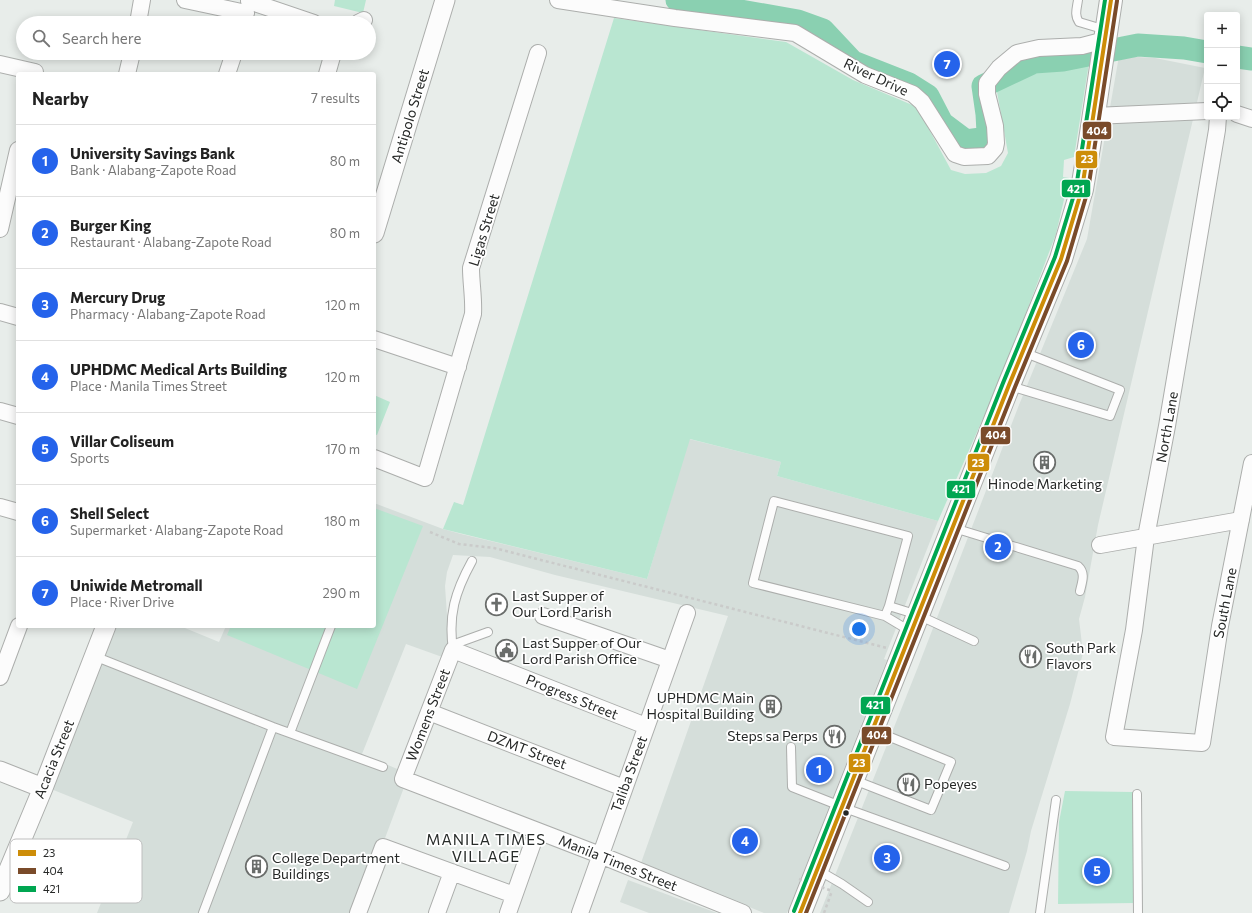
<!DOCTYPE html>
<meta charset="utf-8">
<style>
body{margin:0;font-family:Commissioner,sans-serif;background:#f6f6f6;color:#222}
.controls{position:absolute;right:12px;top:12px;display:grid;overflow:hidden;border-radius:4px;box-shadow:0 2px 10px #0003}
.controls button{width:36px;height:36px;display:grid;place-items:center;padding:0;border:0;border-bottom:1px solid #e0e0e0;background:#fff;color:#222;font:20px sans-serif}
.you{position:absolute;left:859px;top:629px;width:14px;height:14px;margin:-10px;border:3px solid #fff;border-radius:50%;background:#1a73e8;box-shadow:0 0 0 6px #1a73e833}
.badge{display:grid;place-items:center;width:26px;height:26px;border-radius:50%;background:#2563eb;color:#fff;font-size:13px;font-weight:700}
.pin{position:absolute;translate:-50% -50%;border:2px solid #fff;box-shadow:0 1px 4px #0006}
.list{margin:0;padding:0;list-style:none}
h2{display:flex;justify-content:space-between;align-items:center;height:52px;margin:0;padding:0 16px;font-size:17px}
h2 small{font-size:13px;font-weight:400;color:#767676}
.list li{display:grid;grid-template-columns:26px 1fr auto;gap:12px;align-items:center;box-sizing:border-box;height:72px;padding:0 16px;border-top:1px solid #e0e0e0}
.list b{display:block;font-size:15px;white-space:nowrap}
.list p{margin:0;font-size:13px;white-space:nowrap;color:#767676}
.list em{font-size:13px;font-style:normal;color:#767676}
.icon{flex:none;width:22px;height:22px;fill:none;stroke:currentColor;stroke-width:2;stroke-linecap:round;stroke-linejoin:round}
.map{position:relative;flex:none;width:1252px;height:913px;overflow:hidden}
.search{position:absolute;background:#fff;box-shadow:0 2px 10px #0003;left:16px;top:16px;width:360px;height:44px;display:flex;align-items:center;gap:10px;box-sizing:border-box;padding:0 14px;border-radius:22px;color:#767676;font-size:15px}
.panel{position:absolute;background:#fff;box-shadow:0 2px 10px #0003;left:16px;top:72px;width:360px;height:556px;border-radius:4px}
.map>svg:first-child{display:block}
</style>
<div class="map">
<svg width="1252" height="913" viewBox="0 0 1252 913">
<rect width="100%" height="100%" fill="#e8edea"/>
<path fill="#d5deda" d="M1119,56L1155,58L1205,68L1098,525L1085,597L1079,619L1083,653L1070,704L1031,831L1027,851L1009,913H820L918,667L1019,405L1087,239Z
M689,439L781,462L777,476L938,521L884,659L887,660L787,913H764L641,863L728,616L555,575L490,557L453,555L447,572L445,586L449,644L445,658L406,644L362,754L409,774L357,913H97L133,822L51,789L117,626H180L219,642L226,626H374V503L443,529L461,534L647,579Z
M628,880L717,913H649L620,902Z"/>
<path fill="#b9e6d1" d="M335,0H366L363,13L334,6Z
M614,18L786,42L853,80L917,107L951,170L965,174L986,173L1001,166L1008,153L997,92L1019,68L1031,66L1089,63L1074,157L1064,160L1063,177L1069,178L1056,234L1006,366L938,521L777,476L781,462L690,439L647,579L443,529L454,502L463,505Z
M374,395L390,402L377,435L374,434Z
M374,508L423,526L357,689L227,635L231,626H374Z
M1065,791L1133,792L1135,903L1058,904L1059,822Z"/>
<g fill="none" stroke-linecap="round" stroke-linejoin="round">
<path stroke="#8ad0b1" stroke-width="23" d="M677,0L798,21L823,30L853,62L909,84L928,96L942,123L966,141L981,139L988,133L987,114L983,86L1034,62L1063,60L1138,45L1184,48L1207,52
M1237,57L1252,59"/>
<defs>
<path id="service" d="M1078,0C1077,8 1074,15 1079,22L1106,30
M1010,386L1110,416L1120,390L1023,352
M954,528L1078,566C1086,573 1082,582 1080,591
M889,606L918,615L974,641
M885,616L889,606L908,536L774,501L753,583L885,616L910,631
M452,645L488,632
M453,650C448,615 455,592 472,561
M94,656L273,727L383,767
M290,733L331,626
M791,747L792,787L853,811L1005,866
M854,780L931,810L951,762L873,730
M1137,794L1138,913
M818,870L842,884L868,902
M203,913L273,727
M1040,913L1056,800"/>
<path id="minor" d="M185,0L246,13
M558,0L675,18L795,33L865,75L913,94L922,102L955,154L964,157L988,156L995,148L996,143L995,126L987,94V83L999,68L1017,53L1039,48L1082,46L1105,40
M249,1L314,23
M138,23L142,0
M358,23L364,20
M0,64L35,72V74
M127,74L132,53
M227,74L234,53
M327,74L333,53
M1237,114L1252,119
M1094,116L1207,111
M1218,117L1217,130L1167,426L1146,537L1134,630L1114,737L1202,743L1220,626L1252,463
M0,229L18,150
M0,312L18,317
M374,339L458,367
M0,411L18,416
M374,458L425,478L473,314C474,299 471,283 471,268L538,53
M0,507L18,512
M1100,545L1241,520
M543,616L670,660
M0,677L19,626
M429,712L624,788
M646,726L453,650L403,779L600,855L743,913
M358,913L383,847L514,895
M437,913L452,872
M508,913L537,831
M580,913L687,613"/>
<path id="tertiary" d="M374,233L445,0
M0,771L43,788
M0,891L43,788L106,626"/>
<path id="trunk" d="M800,913L1009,385L1061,259L1082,189L1089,147L1111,0"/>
</defs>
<use href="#service" stroke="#acaeac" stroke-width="10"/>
<use href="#minor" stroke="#acaeac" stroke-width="18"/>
<use href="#tertiary" stroke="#acaeac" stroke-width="21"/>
<use href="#trunk" stroke="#acaeac" stroke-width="24"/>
<path stroke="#cacbca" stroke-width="2.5" stroke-dasharray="3 3" stroke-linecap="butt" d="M430,532L459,544L494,548L887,648
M824,913L832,891"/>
<use href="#service" stroke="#fcfcfc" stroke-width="8"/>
<use href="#minor" stroke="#fcfcfc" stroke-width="16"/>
<use href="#tertiary" stroke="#fcfcfc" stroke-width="19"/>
<use href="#trunk" stroke="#fcfcfc" stroke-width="22"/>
<path stroke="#cacbca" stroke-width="2.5" stroke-dasharray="3 3" stroke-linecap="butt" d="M799,879L832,891"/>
<defs>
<path id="bus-1" d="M800,913L1009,385L1061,259L1082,189L1111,0"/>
<path id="bus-2" d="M806,913L1015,387L1067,261L1088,190L1117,1"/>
<path id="bus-3" d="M794,911L1003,383L1055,257L1076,188L1105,0"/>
</defs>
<use href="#bus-1" stroke="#fff" stroke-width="7"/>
<use href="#bus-2" stroke="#fff" stroke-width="7"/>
<use href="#bus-3" stroke="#fff" stroke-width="7"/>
<use href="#bus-1" stroke="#cd8d08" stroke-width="4"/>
<use href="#bus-2" stroke="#7a4b2a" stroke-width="4"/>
<use href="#bus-3" stroke="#00a651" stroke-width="4"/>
</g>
<defs>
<symbol id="building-ring" viewBox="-11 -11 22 22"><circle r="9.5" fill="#fff" stroke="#6a6d6b" stroke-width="1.5"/><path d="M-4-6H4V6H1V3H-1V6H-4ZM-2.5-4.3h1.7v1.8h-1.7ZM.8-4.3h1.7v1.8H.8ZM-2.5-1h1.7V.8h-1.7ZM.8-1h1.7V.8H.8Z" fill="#6a6d6b"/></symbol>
<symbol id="church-ring" viewBox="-11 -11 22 22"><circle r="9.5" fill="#fff" stroke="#6a6d6b" stroke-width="1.5"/><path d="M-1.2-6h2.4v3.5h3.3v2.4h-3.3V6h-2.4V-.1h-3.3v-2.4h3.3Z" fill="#6a6d6b"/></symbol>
<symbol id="civic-ring" viewBox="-11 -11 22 22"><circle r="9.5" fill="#fff" stroke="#6a6d6b" stroke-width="1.5"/><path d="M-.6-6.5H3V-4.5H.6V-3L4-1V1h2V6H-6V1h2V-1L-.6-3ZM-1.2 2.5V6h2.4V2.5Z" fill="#6a6d6b"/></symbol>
<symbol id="restaurant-ring" viewBox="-11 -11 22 22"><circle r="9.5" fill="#fff" stroke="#6a6d6b" stroke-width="1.5"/><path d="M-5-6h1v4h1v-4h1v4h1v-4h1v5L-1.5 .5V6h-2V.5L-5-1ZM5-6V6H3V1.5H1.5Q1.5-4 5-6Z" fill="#6a6d6b"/></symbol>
</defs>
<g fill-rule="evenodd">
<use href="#building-ring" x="1032" y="450" width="25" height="25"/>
<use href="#church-ring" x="484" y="592" width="25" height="25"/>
<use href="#civic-ring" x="494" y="638" width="25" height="25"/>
<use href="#restaurant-ring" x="1018" y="644" width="25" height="25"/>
<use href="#building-ring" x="758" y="694" width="25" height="25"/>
<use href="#restaurant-ring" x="822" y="724" width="25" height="25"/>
<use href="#restaurant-ring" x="896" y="772" width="25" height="25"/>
<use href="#building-ring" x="244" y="854" width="25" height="25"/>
</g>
<circle fill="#262827" stroke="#fff" stroke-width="1.5" cx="846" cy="813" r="3.5"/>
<g text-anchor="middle" stroke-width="3.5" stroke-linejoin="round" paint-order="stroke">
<g font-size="14" fill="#262827" stroke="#fff">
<text transform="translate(876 77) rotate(25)" y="5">River Drive</text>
<text transform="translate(410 116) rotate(-73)" y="5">Antipolo Street</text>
<text transform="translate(484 230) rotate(-73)" y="5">Ligas Street</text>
<text transform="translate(1167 427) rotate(-80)" y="5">North Lane</text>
<text transform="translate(1225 603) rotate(-79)" y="5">South Lane</text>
<text transform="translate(572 697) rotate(22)" y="5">Progress Street</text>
<text transform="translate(428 715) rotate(-69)" y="5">Womens Street</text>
<text transform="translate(527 750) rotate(21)" y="5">DZMT Street</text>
<text transform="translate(54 759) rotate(-68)" y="5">Acacia Street</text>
<text transform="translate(629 774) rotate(-70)" y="5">Taliba Street</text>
<text transform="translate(618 863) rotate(22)" y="5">Manila Times Street</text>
</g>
<g font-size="14" fill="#262827" stroke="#fff" text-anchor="start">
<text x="1045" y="489" text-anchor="middle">Hinode Marketing</text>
<text x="512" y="601">Last Supper of<tspan x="512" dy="16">Our Lord Parish</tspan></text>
<text x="522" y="648">Last Supper of Our<tspan x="522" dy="16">Lord Parish Office</tspan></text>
<text x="1046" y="653">South Park<tspan x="1046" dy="16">Flavors</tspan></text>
<text x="754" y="703" text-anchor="end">UPHDMC Main<tspan x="754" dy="16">Hospital Building</tspan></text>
<text x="818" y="741" text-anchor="end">Steps sa Perps</text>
<text x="924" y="789">Popeyes</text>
<text x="272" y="863">College Department<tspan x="272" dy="16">Buildings</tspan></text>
</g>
<g font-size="15" letter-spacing="1" fill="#272b29" stroke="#fff">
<text x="486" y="845">MANILA TIMES<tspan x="486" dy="17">VILLAGE</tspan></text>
</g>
</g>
<rect x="10" y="839" width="132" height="64" rx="6" fill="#fff" stroke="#bebebe" stroke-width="1"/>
<rect x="18" y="850" width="18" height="6" fill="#cd8d08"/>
<rect x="18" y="868" width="18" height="6" fill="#7a4b2a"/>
<rect x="18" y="886" width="18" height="6" fill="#00a651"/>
<g font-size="11" fill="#262827">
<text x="43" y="857">23</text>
<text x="43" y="875">404</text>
<text x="43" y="893">421</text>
</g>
<g stroke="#fff" stroke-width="1.5">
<rect x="1082" y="121" width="30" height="19" rx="4" fill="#7a4b2a"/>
<rect x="1075" y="150" width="23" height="19" rx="4" fill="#cd8d08"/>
<rect x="1061" y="179" width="30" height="19" rx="4" fill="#00a651"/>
<rect x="980" y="426" width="31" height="19" rx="4" fill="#7a4b2a"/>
<rect x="967" y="453" width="23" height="19" rx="4" fill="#cd8d08"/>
<rect x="946" y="480" width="30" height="19" rx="4" fill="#00a651"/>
<rect x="860" y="696" width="31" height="19" rx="4" fill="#00a651"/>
<rect x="861" y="726" width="31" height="19" rx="4" fill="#7a4b2a"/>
<rect x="848" y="753" width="23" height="20" rx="4" fill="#cd8d08"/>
</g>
<g font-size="11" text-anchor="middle" font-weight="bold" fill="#fff">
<text x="1097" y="135">404</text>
<text x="1087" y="163">23</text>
<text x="1076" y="193">421</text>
<text x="996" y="439">404</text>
<text x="978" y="467">23</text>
<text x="961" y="493">421</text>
<text x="875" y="709">421</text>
<text x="877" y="739">404</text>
<text x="859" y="767">23</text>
</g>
</svg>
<div class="controls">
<button>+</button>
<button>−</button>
<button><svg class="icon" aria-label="locate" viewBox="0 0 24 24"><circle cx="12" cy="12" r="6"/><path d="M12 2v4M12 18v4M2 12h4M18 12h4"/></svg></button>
</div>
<div class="you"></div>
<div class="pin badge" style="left:819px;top:770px">1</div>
<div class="pin badge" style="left:998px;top:547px">2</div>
<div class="pin badge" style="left:887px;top:858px">3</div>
<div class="pin badge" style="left:745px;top:841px">4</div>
<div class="pin badge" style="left:1097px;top:871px">5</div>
<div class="pin badge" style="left:1081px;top:345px">6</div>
<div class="pin badge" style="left:947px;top:64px">7</div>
<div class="search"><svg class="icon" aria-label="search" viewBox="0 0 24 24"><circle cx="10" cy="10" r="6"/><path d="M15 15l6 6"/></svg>Search here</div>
<section class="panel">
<h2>Nearby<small>7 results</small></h2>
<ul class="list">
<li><span class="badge">1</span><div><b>University Savings Bank</b><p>Bank · Alabang-Zapote Road</p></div><em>80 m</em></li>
<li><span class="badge">2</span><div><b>Burger King</b><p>Restaurant · Alabang-Zapote Road</p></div><em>80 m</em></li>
<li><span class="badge">3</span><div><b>Mercury Drug</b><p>Pharmacy · Alabang-Zapote Road</p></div><em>120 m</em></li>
<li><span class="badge">4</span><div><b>UPHDMC Medical Arts Building</b><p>Place · Manila Times Street</p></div><em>120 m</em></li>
<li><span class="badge">5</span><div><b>Villar Coliseum</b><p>Sports</p></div><em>170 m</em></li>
<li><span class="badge">6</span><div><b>Shell Select</b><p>Supermarket · Alabang-Zapote Road</p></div><em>180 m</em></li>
<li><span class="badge">7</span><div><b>Uniwide Metromall</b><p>Place · River Drive</p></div><em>290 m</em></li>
</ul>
</section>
</div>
